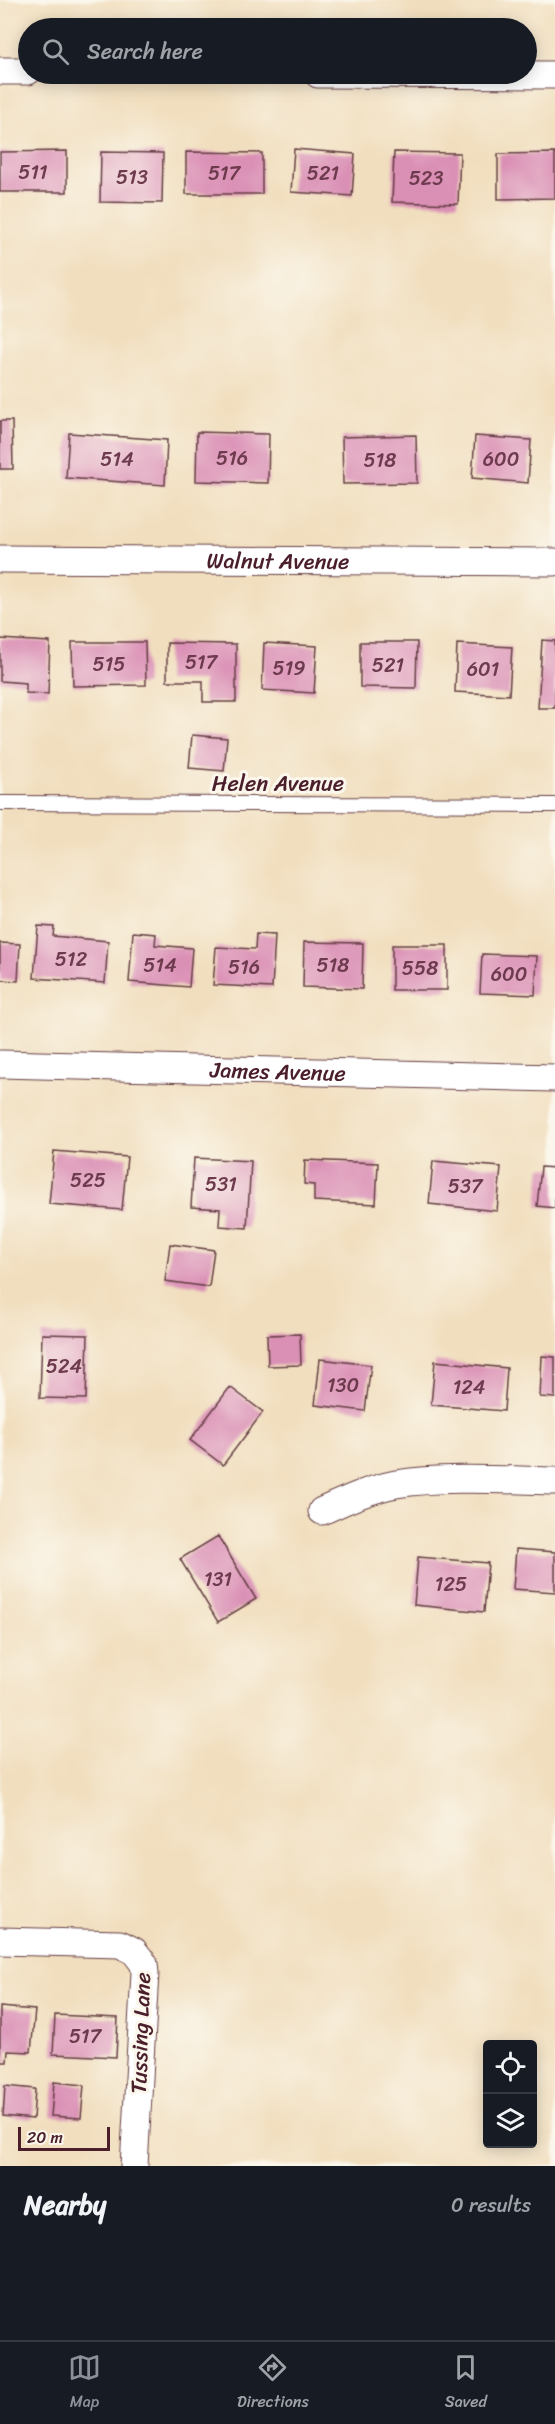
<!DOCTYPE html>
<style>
body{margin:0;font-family:Sriracha,sans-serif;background:#20242c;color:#f1f3f6}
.controls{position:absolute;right:18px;bottom:18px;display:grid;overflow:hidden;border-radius:6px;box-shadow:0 3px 15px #0003}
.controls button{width:54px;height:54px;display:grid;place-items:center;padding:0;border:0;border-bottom:2px solid #363941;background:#171b24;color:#f1f3f6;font:30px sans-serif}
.scale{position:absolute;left:18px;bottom:15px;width:92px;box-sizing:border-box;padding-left:6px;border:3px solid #4a1f2b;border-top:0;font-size:16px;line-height:21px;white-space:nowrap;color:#4a1f2b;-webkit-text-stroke:4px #fbf7ec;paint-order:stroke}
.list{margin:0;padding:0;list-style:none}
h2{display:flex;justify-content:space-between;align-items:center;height:78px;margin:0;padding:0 24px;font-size:26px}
h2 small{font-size:20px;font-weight:400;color:#9ea1a6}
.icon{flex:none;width:33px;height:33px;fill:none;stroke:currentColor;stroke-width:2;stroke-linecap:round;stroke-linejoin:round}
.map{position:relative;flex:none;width:555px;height:2166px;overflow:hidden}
.search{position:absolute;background:#171b24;box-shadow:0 3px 15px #0003;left:18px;right:18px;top:18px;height:66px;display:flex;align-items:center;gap:15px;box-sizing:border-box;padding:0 21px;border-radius:33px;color:#9ea1a6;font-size:22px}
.sheet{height:174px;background:#171b24}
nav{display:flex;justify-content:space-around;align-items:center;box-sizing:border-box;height:84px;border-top:2px solid #363941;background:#171b24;font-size:16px;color:#9ea1a6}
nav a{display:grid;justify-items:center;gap:3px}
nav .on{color:#8c9099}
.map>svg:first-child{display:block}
</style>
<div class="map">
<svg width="555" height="2166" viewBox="0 0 555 2166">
<rect width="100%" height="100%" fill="#fbf7ec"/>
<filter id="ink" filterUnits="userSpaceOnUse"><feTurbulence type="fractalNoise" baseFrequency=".0167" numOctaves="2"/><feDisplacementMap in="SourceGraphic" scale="12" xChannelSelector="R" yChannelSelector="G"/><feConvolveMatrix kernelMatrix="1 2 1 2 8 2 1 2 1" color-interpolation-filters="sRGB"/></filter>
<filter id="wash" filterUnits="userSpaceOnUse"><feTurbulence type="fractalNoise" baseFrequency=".008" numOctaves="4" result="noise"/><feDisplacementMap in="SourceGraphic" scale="24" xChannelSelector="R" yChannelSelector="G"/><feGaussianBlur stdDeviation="1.35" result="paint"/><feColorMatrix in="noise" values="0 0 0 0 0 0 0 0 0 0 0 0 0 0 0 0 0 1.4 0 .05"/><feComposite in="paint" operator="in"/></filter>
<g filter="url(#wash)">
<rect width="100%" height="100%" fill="#f1debe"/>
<g id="blocks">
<path fill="#da8fb5" d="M294,149L355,154L352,196L291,192Z
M67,151V192H0V152Z
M101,152L163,153L162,203L100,202Z
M186,152L262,153V194H186Z
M394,152L460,153L458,204L392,202Z
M555,153V198L498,199V154Z
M0,421H12L13,469H0Z
M197,432L269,434L268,483L196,481Z
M69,433L167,440L165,485L66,478Z
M416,435L417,483L343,484L342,437Z
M475,436L531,440L528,483L472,478Z
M0,639L50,642L48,694L26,693V683L0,681Z
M542,640L555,641V708H538Z
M72,642H145L146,685L73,686Z
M360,642H417L416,688L360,687Z
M167,643L236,644V702H203V681H167Z
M264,643L317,646L314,693L262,690Z
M457,644L512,647L509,695L455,692Z
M192,735L227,738L224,771L189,768Z
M38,926L54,927L53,936L108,941L105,983L34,978Z
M133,932L156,934L155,945L192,948L189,987L129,982Z
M256,934L275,935L272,988L213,985L216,947L255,949Z
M304,942L363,943L362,989L303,987Z
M0,943L20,944L18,981L0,980Z
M392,945H447V990H392Z
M482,954L537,956L535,995L480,993Z
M54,1151L127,1157L122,1210L49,1204Z
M194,1158L251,1161L247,1228L219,1226L220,1209L191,1207Z
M305,1160L378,1163L376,1204L314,1201V1185L304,1184Z
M433,1161L501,1167L497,1211L429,1204Z
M541,1167L555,1168V1208L537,1206Z
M170,1244L214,1250L209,1287L165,1281Z
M42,1334L88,1335L86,1399L40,1398Z
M300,1334L301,1365L268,1366L267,1335Z
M542,1356L555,1357V1398L540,1397Z
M320,1359L371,1365L365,1411L315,1405Z
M435,1361L507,1368L504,1411L431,1405Z
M230,1387L263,1412L223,1465L190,1440Z
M218,1536L256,1599L218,1622L180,1559Z
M516,1549L555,1552V1592L513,1589Z
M418,1557L488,1563L484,1612L414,1605Z
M0,2007L35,2010L31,2052L8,2051L7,2062H0Z
M55,2015L118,2018L116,2057L53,2054Z
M54,2082L84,2085L81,2118L51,2116Z
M5,2086L35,2089L33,2119L3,2116Z"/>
</g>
</g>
<g filter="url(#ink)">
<use href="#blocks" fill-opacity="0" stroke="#633c41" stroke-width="1.5"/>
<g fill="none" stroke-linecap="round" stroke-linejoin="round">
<defs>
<path id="lane" d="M0,803L555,805"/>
<g id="street">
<path d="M0,71H28"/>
<path d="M318,74L555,75"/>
<path id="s1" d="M0,559L555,562"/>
<path id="s2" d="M0,1064L555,1078"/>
<path d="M322,1511C346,1500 370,1489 396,1484C443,1476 507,1480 555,1481"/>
<path d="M0,1941L120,1944L134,1951L144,1964L145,1973L134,2166"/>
</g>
</defs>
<use href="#lane" stroke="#633c41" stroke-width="16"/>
<use href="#street" stroke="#633c41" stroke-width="29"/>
<use href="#lane" stroke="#fff" stroke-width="14"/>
<use href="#street" stroke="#fff" stroke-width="27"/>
</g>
</g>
<g text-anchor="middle" stroke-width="6" stroke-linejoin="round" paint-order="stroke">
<g font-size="20" fill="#6e3b4e">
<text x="33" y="179">511</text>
<text x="224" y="180">517</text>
<text x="323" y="180">521</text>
<text x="132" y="184">513</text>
<text x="426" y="185">523</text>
<text x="232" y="465">516</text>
<text x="117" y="466">514</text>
<text x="501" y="466">600</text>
<text x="380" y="467">518</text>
<text x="201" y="669">517</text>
<text x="109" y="671">515</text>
<text x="388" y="672">521</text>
<text x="289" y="675">519</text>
<text x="483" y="676">601</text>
<text x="71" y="966">512</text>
<text x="160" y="972">514</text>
<text x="333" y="972">518</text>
<text x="244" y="974">516</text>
<text x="420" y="975">558</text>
<text x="509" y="981">600</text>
<text x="88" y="1187">525</text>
<text x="221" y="1191">531</text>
<text x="465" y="1193">537</text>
<text x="64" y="1373">524</text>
<text x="343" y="1392">130</text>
<text x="469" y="1394">124</text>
<text x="218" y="1586">131</text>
<text x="451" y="1591">125</text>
<text x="85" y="2043">517</text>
</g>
<g font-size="22" fill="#4a1f2b" stroke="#fbf7ec">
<text dy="8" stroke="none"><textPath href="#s1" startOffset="278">Walnut Avenue</textPath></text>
<text x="278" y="791">Helen Avenue</text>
<text dy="8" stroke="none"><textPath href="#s2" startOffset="278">James Avenue</textPath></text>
<text transform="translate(140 2033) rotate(-88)" y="8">Tussing Lane</text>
</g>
</g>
</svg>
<div class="controls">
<button><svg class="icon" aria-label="locate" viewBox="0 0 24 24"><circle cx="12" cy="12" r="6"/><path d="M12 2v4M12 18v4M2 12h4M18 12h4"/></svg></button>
<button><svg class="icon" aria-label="layers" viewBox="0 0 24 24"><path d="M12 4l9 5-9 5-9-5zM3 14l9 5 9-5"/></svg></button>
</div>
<div class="scale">20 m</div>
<div class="search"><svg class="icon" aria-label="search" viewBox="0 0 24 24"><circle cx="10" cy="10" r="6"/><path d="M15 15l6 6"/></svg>Search here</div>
</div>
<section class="sheet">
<h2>Nearby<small>0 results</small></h2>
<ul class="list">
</ul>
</section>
<nav>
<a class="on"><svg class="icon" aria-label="map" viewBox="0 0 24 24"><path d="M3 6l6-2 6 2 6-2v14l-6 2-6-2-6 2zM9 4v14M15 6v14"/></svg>Map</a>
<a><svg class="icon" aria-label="directions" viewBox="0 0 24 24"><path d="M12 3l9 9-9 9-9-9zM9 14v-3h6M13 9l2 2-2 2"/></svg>Directions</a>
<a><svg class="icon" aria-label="saved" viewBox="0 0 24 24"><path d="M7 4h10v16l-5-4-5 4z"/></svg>Saved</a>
</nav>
